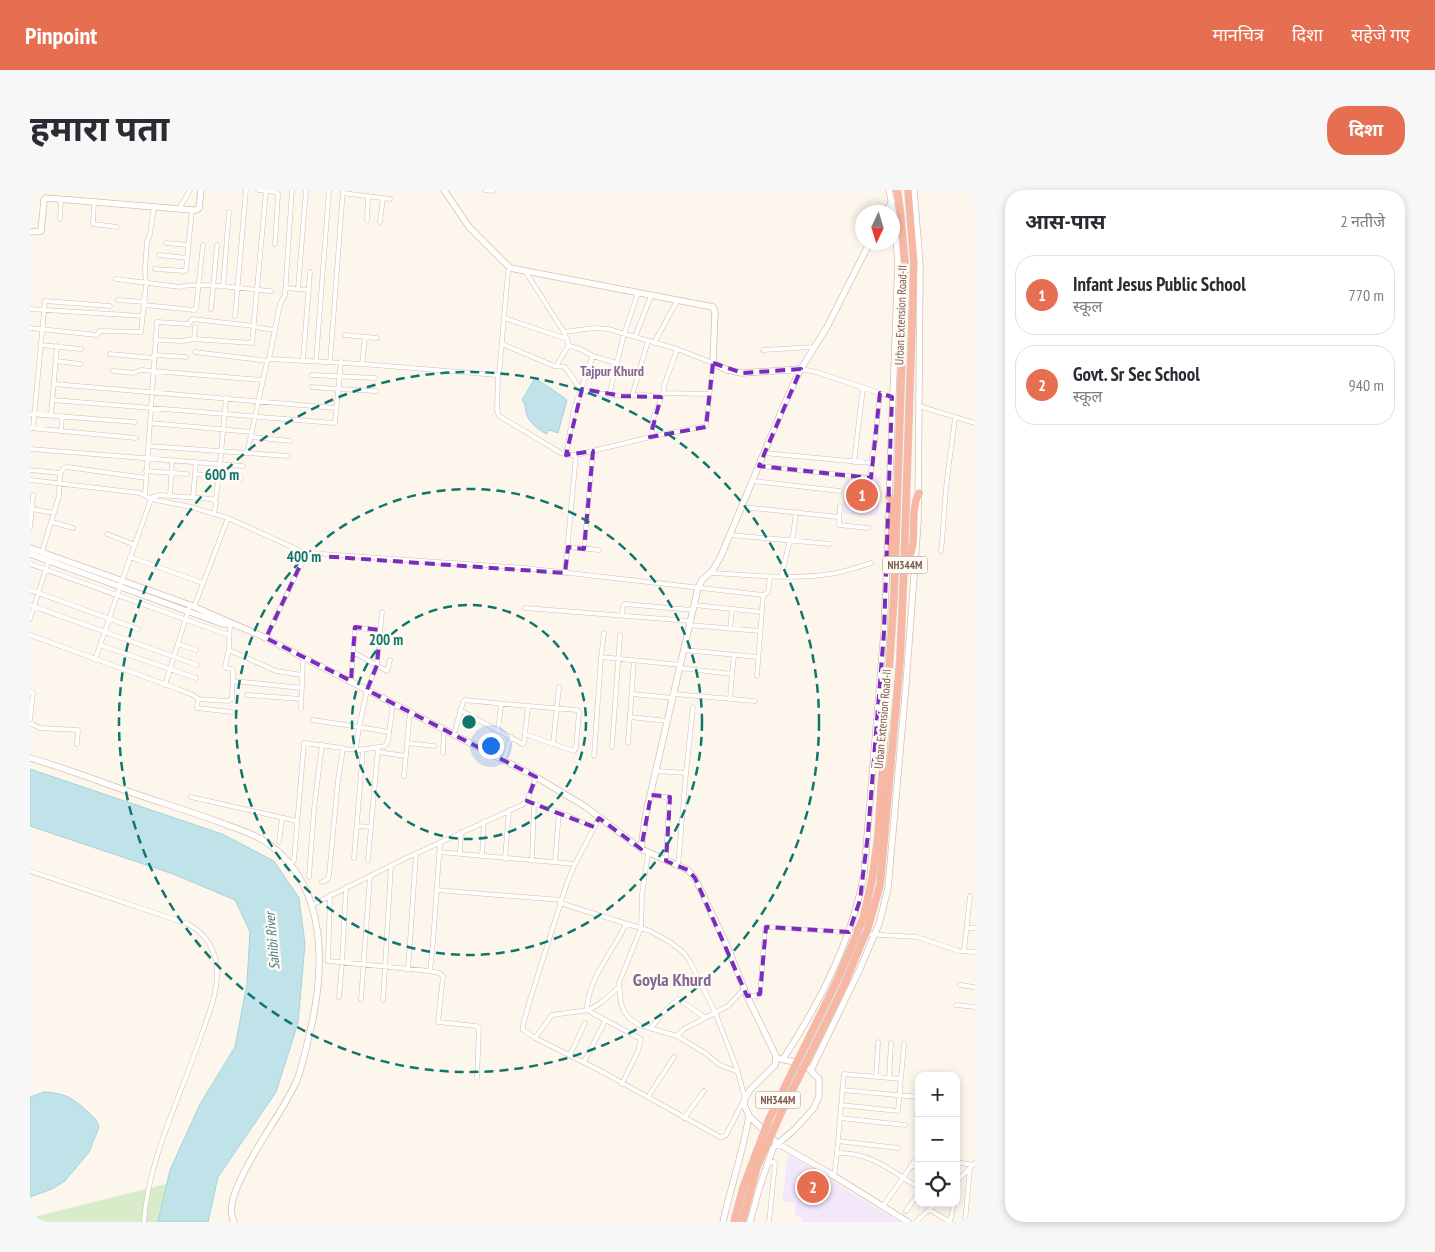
<!DOCTYPE html>
<html lang="hi">
<meta charset="utf-8">
<style>
body{margin:0;font-family:"PT Sans Narrow","Noto Sans Devanagari",sans-serif;background:#f7f7f7;color:#2b2b33}
.controls{position:absolute;right:15px;bottom:15px;display:grid;overflow:hidden;border-radius:10px;box-shadow:0 2px 8px #0003}
.controls button{width:45px;height:45px;display:grid;place-items:center;padding:0;border:0;border-bottom:1px solid #e1e1e2;background:#fff;color:#2b2b33;font:25px sans-serif}
.compass{position:absolute;left:825px;top:15px;width:45px;height:45px;border-radius:50%;background:#fff;box-shadow:0 2px 8px #0003;rotate:184deg}
.you{position:absolute;left:460px;top:555px;width:18px;height:18px;margin:-12px;border:4px solid #fff;border-radius:50%;background:#1a73e8;box-shadow:0 0 0 8px #1a73e833}
.badge{display:grid;place-items:center;width:32px;height:32px;border-radius:50%;background:#e76f51;color:#fff;font-size:16px;font-weight:700}
.pin{position:absolute;translate:-50% -50%;border:2px solid #fff;box-shadow:0 1px 5px #0006}
.list{margin:0;padding:0;list-style:none}
h2{display:flex;justify-content:space-between;align-items:center;height:65px;margin:0;padding:0 20px;font-size:21px}
h2 small{font-size:16px;font-weight:400;color:#7c7c81}
.list li{display:grid;grid-template-columns:32px 1fr auto;gap:15px;align-items:center;box-sizing:border-box;height:80px;margin:0 10px 10px;padding:0 10px;border:1px solid #e1e1e2;border-radius:20px}
.list b{display:block;font-size:19px;white-space:nowrap}
.list p{margin:0;font-size:16px;white-space:nowrap;color:#7c7c81}
.list em{font-size:16px;font-style:normal;color:#7c7c81}
.icon{flex:none;width:28px;height:28px;fill:none;stroke:currentColor;stroke-width:2;stroke-linecap:round;stroke-linejoin:round}
.map{position:relative;flex:none;width:945px;height:1032px;overflow:hidden;border-radius:20px}
header{display:flex;align-items:center;gap:30px;box-sizing:border-box;height:70px;padding:0 25px;background:#e76f51;color:#fff}
header strong{font-size:24px}
nav{display:flex;gap:28px;margin-inline-start:auto;font-size:18px}
.intro{display:flex;align-items:center;justify-content:space-between;box-sizing:border-box;height:120px;padding:0 30px}
h1{margin:0;font-size:35px}
.button{padding:12px 22px;border-radius:20px;background:#e76f51;color:#fff;font-size:18px;font-weight:700}
main{display:flex;gap:30px;padding:0 30px}
aside{flex:1;background:#fff;border-radius:20px;box-shadow:0 2px 8px #0003}
.map>svg:first-child{display:block}
</style>
<header>
<strong>Pinpoint</strong>
<nav><a>मानचित्र</a><a>दिशा</a><a>सहेजे गए</a></nav>
</header>
<div class="intro"><h1>हमारा पता</h1><a class="button">दिशा</a></div>
<main>
<div class="map">
<svg width="945" height="1032" viewBox="0 0 945 1032">
<rect width="100%" height="100%" fill="#fdf6ec"/>
<path fill="#f3e8fa" d="M815,284L851,287L848,326L813,324Z
M758,964L830,1008L870,1032H772V1027L765,1026L766,1013L752,1011Z"/>
<path fill="#d8ecc9" d="M136,994L128,1032H0V1028Z"/>
<path fill="#bfe3e8" stroke="#a5d3da" d="M505,188L529,204L537,210L528,243L519,240L516,244C508,239 498,232 496,222C495,216 496,216 492,210Z
M0,579L192,644L244,671L269,708L275,754L268,833L246,902L188,987L178,1032H128L140,980L170,914L205,857L217,793L220,742L205,710L143,684L0,636Z
M14,902C34,903 42,907 57,921C62,926 68,930 69,937L59,962L35,991L22,999L0,1007V907Z"/>
<g fill="none" stroke-linecap="round" stroke-linejoin="round">
<defs>
<path id="street" d="M228,0L246,2L248,4L245,54
M455,0L463,1
M313,3L360,9
M64,12L63,34L87,37
M149,19L160,0
M30,29L31,9
M337,30L338,7
M350,32L353,8
M136,53L158,55
M129,65L157,68
M125,79L154,81L156,80L162,20
M495,81L534,142L539,156
M86,89L150,97C165,91 222,100 241,101
M193,97L199,22
M256,98L279,100
M268,99L276,0
M88,110L115,112
M114,115L164,120L166,118L173,55
M0,119L113,126
M181,119L187,55
M205,126L216,0
M474,128L537,149
M224,137L245,140
M0,138L67,145L70,141L111,142L116,94L115,80L117,51L120,44L124,17
M315,145L347,148
M605,147L621,106
M164,149L165,137
M125,150L153,151L164,149L222,153L236,1
M624,153L647,111
M472,154L524,176L535,177L549,197L557,202L592,206L614,205L631,207
M11,155L51,159
M733,160L784,157
M165,162L238,171
M80,164L124,168
M124,165L156,167
M239,169L250,114L255,105L262,0
M273,170L280,82
M26,171L50,174
M286,171L299,0
M300,172L313,0
M332,174L335,147
M526,176L537,158L540,156L550,159L563,166L586,173
M771,179L786,182L862,207
M83,181L103,183L111,180L233,190
M282,185L345,188
M468,185L467,220L469,226L531,263L539,265H546L624,246L676,236L683,173L647,159L578,139L564,138L534,142
M24,194L306,218
M282,197L308,199L346,201
M633,203L634,196L647,159
M579,205L594,144L608,103
M602,206L618,151
M23,210L304,233L305,232L311,172
M889,216L945,233
M0,224L105,232
M21,225L27,156
M120,233L222,242
M0,238L106,248
M3,238L15,111L80,116
M31,241L32,226
M222,247L260,251
M622,247L623,229L633,203L679,204
M118,256L217,263L237,172L239,169L332,174L467,185L469,184L478,82L480,78
M0,259L213,276
M218,263L258,266
M734,263L841,273L845,252L850,203
M536,265L544,219L563,166
M824,272L833,198
M729,276L840,288L842,273
M0,280L30,283
M116,281L157,284
M165,284L211,289
M0,290L110,303L121,309L161,317L198,328L273,362L275,366L236,448
M723,291L810,301
M115,305L127,132L159,134L162,129L224,136
M140,306L142,271
M163,307L166,272
M184,310L186,308L190,274L196,208
M810,316L809,335L838,338
M712,317L809,327
M2,319L24,323
M22,332L43,338
M0,338L3,305
M77,344L105,355
M700,345L800,354
M538,357L569,360
M554,359L563,261
M911,361C914,337 914,313 917,290C919,269 923,249 925,227
M12,362L29,306L30,283L34,278L37,277L116,288
M275,365L292,364L495,378L733,405
M100,367L173,393
M0,374L199,445
M535,383L546,265
M681,383C721,385 760,390 800,384C814,382 828,377 841,373
M751,387L759,354L763,346L766,322
M0,400L108,439
M0,415L167,475
M664,415L732,422
M164,417L198,328
M495,418L660,431
M592,426L593,416L595,414L662,420
M0,429L19,369
M200,434L199,457V460L246,481L272,485
M659,435L730,441
M700,439L702,419
M0,445L145,498L163,505L168,509
M148,454L166,460
M70,455L166,488
M199,459L195,476L196,478L202,479L203,481L202,509L198,511L168,509L167,518L202,522
M654,460L728,467
M323,462L357,481L360,470
M571,467L574,443
M65,470L92,391L121,309L123,307L130,305L181,309L184,310L186,313L184,324
M650,478L702,484L700,509
M702,484L704,466
M727,486L733,406L738,402L740,387
M203,491L272,498
M321,491L325,438L350,440
M135,495L160,415
M0,501L3,503L0,530
M602,504L643,508
M644,504L725,511
M217,505L271,509
M271,519L273,467
M430,520L493,554L494,552L498,517
M600,527L637,531
M283,530L329,537L337,500L347,475L352,422
M0,533L10,538L48,540L47,554
M468,541L471,514
M424,544L433,512L435,510C472,514 509,517 547,520L549,522L546,558L544,561L523,554L529,497
M495,544L523,554
M377,553L404,556
M598,553L604,470
M582,557L590,445
M326,559L329,537L359,542
M348,562L376,566
M413,563L414,539
M564,566L571,467L651,475
M474,570L481,547
M626,581L656,583L648,676
M656,583L663,517
M374,586L380,521
M621,605L636,607L639,609L636,671
M161,607L267,631
M497,611L531,623L564,637
M569,628L545,674L537,693L499,813L493,835V840L505,848L569,880L690,947H692L696,945L713,912
M328,636L341,637
M249,652L252,628
M409,662L545,674
M430,664L431,642
M618,664L612,704L611,738L589,793L591,813L594,821L599,828L609,835L647,846L675,863L690,875L708,882
M452,666L454,631
M324,668L333,559
M475,669L479,620
M338,670L348,558
M502,671L504,614
M525,672L529,622
M260,676L264,670L274,553L313,558
M0,681L158,734C177,744 187,762 187,783C187,805 178,826 171,846C151,906 118,969 114,1032
M279,687L284,619L292,554
M292,692L298,689L299,685L308,590L313,559L330,560L355,556L358,551L363,513
M406,700L531,710
M300,705L298,771L400,781L403,752L410,652
M530,713L620,741L640,752L654,763L660,772L685,822L706,876L715,908
M282,715L372,670L492,615L497,611L506,587
M937,738H945
M834,744L887,747L929,761L945,762
M934,761L940,706
M378,780L386,664
M400,781L409,783L413,786L408,832L446,836L449,838L447,888
M930,795L945,797
M717,806H727L730,804L735,739L737,737L827,743
M309,807L312,773L316,697
M331,809L340,686
M353,810L361,676
M926,815L945,817
M621,838L632,824L648,809L674,827
M647,846L654,839L698,816L714,799
M505,848L522,825L559,820L572,812L589,797
M540,865L555,833
M554,872L575,831
M846,887L848,852
M859,888L861,853
M592,894L608,861L611,849L562,823L558,820L557,817C560,786 583,761 596,734
M812,900L889,907
M618,907L644,867
M811,915L868,921L874,854
M887,925L889,902
M654,928L674,901
M810,928L814,884L871,889
M808,951L868,958
M807,963L810,928L875,935
M926,972L943,975
M738,973L744,972L745,974L739,1032
M881,975L889,979
M804,986L807,963C841,962 862,981 889,998
M926,992L945,973
M926,1000L928,990
M853,1016L889,965
M900,1020L920,1032
M876,1021L889,1003
M886,1032L906,1013
M920,1032L924,1013
M935,1032L940,978"/>
<path id="secondary" d="M414,0L439,37L480,78L683,117L685,122L683,173L697,180L712,183L771,179
M856,22L862,11
M0,42L11,41L14,10L16,8L162,20H166L169,18L171,0
M859,310L868,73L864,26L859,0
M0,358L160,415L236,448L506,587L556,617L611,659L658,680L665,688L698,758L717,806L746,866L745,875L720,900L715,908L714,914L719,926L747,953L804,986L878,1032
M0,364L179,429L193,434H202
M0,568C45,581 88,599 133,613C155,620 176,627 197,635C211,640 227,645 239,654C300,699 295,784 278,850C275,863 272,877 267,890C256,915 239,938 225,962C216,979 194,1013 204,1032
M611,659L616,623L668,398L672,390L683,380L691,366L754,215L769,182L797,137L840,52
M750,869L770,873
M753,869C790,813 822,750 834,684L854,442L859,321
M781,880L829,781L849,734L858,698L876,494L888,332L890,74L884,0
M693,1032C701,996 713,962 719,926
M720,1032L729,999L743,958L765,939L784,918L789,906V889L778,878"/>
<path id="highway" d="M859,307L862,311L861,362L862,377
M875,375C891,354 878,325 889,303
M828,740L833,729L842,690L848,647L864,406L875,73L870,19
M837,741L850,695L870,470L874,376L884,72L878,0
M805,795L826,746
M812,800L834,747"/>
</defs>
<use href="#street" stroke="#d1beb0" stroke-width="5"/>
<use href="#secondary" stroke="#d6c0b0" stroke-width="7"/>
<use href="#highway" stroke="#dad1cd" stroke-width="8"/>
<use href="#street" stroke="#fff" stroke-width="4"/>
<use href="#secondary" stroke="#fff" stroke-width="5.5"/>
<use href="#highway" stroke="#f7b7a3" stroke-width="7"/>
<defs>
<path id="highway-bridge" d="M867,0L870,19
M826,746L828,740
M834,747L837,741
M704,1032L713,998L739,929L805,795
M712,1032L727,977L751,923L812,800"/>
</defs>
<use href="#highway-bridge" stroke="#dad1cd" stroke-width="8" stroke-linecap="butt"/>
<use href="#highway-bridge" stroke="#f7b7a3" stroke-width="7"/>
</g>
<path fill="none" stroke="#7b2cbf" stroke-width="4" stroke-dasharray="10 6" stroke-linejoin="round" d="M683,173L712,183L771,179L729,276L841,288L850,203L862,207L854,442L838,644L830,710L819,742L736,737L730,804L717,806L665,688L658,680L636,671L640,607L621,605L611,659L569,628L564,637L497,611L506,587L337,500L347,475L350,440L325,437L321,491L236,448L275,365L535,383L538,357L554,359L563,261L536,265L552,199L592,206L631,207L620,247L676,237Z"/>
<g fill="none" stroke="#0f766e" stroke-width="2.5" stroke-dasharray="9 6">
<circle cx="439" cy="532" r="117"/>
<circle cx="439" cy="532" r="233"/>
<circle cx="439" cy="532" r="350"/>
</g>
<g text-anchor="middle" stroke-width="5" stroke-linejoin="round" paint-order="stroke">
<g fill="#fffaf3" stroke="#a28b7f" stroke-width="1">
<rect x="852.5" y="366.5" width="45" height="17" rx="4"/>
<rect x="725.5" y="901.5" width="45" height="17" rx="4"/>
</g>
<g font-size="11" font-weight="bold" fill="#7a5c4d">
<text x="875" y="379">NH344M</text>
<text x="748" y="914">NH344M</text>
</g>
<g font-size="12" fill="#7a5c4d" stroke="#fffaf3">
<text transform="translate(871 125) rotate(-88)" y="4">Urban Extension Road-II</text>
<text transform="translate(853 529) rotate(-85)" y="4">Urban Extension Road-II</text>
</g>
<g font-size="14" font-weight="bold" fill="#846695" stroke="#fffaf3">
<text x="582" y="186">Tajpur Khurd</text>
</g>
<g font-size="14" font-style="italic" fill="#437c86" stroke="#fffaf3">
<text transform="translate(242 751) rotate(-95)" y="5">Sahibi River</text>
</g>
<g font-size="18" font-weight="bold" fill="#846695" stroke="#fffaf3">
<text x="642" y="796">Goyla Khurd</text>
</g>
</g>
<circle cx="439" cy="532" r="8" fill="#0f766e" stroke="#fffaf3" stroke-width="2.5"/>
<g font-size="15" text-anchor="middle" font-weight="bold" fill="#0f766e" stroke="#fffaf3" stroke-width="5" stroke-linejoin="round" paint-order="stroke">
<text x="192" y="290">600 m</text>
<text x="274" y="372">400 m</text>
<text x="356" y="455">200 m</text>
</g>
</svg>
<div class="controls">
<button>+</button>
<button>−</button>
<button><svg class="icon" aria-label="locate" viewBox="0 0 24 24"><circle cx="12" cy="12" r="6"/><path d="M12 2v4M12 18v4M2 12h4M18 12h4"/></svg></button>
</div>
<svg class="compass" viewBox="-18 -18 36 36"><path d="M0-13l5 13h-10z" fill="#e53935"/><path d="M0 13l5-13h-10z" fill="#7c7c81"/></svg>
<div class="you"></div>
<div class="pin badge" style="left:832px;top:305px">1</div>
<div class="pin badge" style="left:783px;top:997px">2</div>
</div>
<aside>
<h2>आस-पास<small>2 नतीजे</small></h2>
<ul class="list">
<li><span class="badge">1</span><div><b>Infant Jesus Public School</b><p>स्कूल</p></div><em>770 m</em></li>
<li><span class="badge">2</span><div><b>Govt. Sr Sec School</b><p>स्कूल</p></div><em>940 m</em></li>
</ul>
</aside>
</main>
